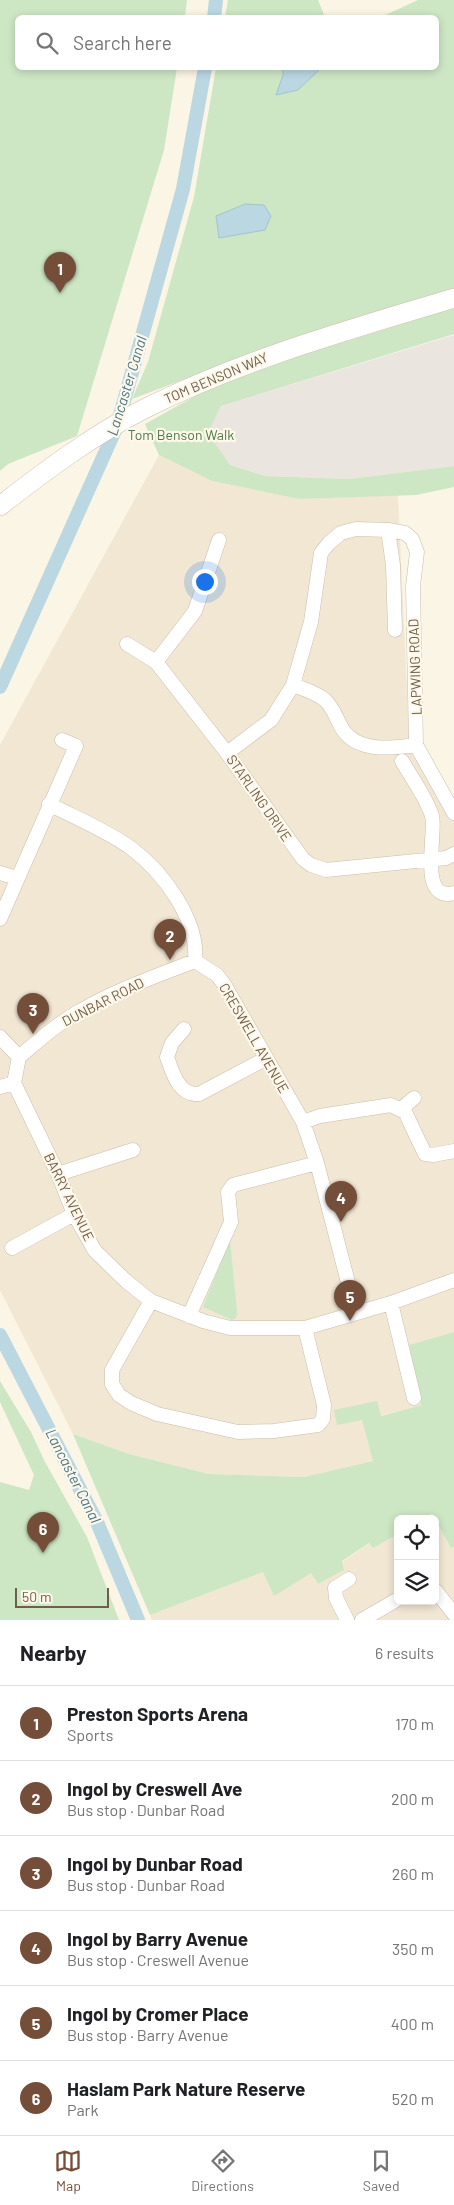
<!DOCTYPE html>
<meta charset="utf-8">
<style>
body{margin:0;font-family:Barlow,sans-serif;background:#f2f2f2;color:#202124}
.controls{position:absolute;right:15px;bottom:15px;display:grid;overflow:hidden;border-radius:8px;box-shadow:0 2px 8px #0003}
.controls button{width:45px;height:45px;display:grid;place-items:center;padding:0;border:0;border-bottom:1px solid #e0e0e0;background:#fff;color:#202124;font:25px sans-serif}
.scale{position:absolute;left:15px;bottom:12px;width:94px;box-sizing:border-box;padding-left:5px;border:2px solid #705e4c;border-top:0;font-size:14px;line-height:18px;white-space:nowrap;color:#705e4c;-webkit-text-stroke:4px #fdf8ea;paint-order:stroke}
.you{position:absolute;left:204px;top:581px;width:18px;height:18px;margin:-12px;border:4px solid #fff;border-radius:50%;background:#1a73e8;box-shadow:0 0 0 8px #1a73e833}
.badge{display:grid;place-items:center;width:32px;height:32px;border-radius:50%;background:#744e39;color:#fff;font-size:16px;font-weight:700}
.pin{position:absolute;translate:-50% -41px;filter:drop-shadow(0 1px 2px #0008)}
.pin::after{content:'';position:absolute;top:26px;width:18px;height:15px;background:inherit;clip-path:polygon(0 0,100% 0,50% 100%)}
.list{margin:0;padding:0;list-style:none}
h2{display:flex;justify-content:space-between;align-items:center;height:65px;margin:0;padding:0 20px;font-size:21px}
h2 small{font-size:16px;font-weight:400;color:#757577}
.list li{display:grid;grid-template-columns:32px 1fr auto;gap:15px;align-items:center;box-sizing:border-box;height:75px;padding:0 20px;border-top:1px solid #e0e0e0}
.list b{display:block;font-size:19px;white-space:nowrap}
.list p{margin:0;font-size:16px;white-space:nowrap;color:#757577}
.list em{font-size:16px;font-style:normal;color:#757577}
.icon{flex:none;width:28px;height:28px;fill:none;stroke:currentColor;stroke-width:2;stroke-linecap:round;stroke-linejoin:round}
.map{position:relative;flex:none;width:454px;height:1620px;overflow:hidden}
.search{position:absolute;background:#fff;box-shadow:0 2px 8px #0003;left:15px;right:15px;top:15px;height:55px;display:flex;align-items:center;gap:12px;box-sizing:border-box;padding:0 18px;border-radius:8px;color:#757577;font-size:19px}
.sheet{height:515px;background:#fff}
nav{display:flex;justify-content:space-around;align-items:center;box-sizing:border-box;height:70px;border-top:1px solid #e0e0e0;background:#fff;font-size:14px;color:#757577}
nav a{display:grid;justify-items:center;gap:2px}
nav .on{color:#744e39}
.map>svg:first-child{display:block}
</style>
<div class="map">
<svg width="454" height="1620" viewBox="0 0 454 1620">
<rect width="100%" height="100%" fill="#faf5e4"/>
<path fill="#f1e7d3" d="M159,455L212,481L299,499L398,495L409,736L454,818V1332L409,1345L421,1405L362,1420L373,1461L304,1477L209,1474L129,1454L73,1434L0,1290V745Z
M435,1520L451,1548L454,1547V1620H152L150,1615L263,1572L311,1573L318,1584L344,1570L342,1562L370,1543L373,1547L398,1534V1601H435Z"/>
<path fill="#eae5de" d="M454,335V466L349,479L265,476L230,465L208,433L221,406Z"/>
<path fill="#cde6c4" d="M0,0H187L185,17L18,18V68H177L164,150L77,436L8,464L0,471Z
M228,0H318L325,17H225Z
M418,0H454V291L251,354L132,399L148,362L194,197L216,68H436V18L381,17Z
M454,308V334L221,406L208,433L230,465L265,476L349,479L454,466V487L416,495L299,499L212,481L159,455L145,424L206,390L283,361Z
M230,1240L237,1312L236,1318L232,1320L203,1307Z
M454,1332V1547L451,1548L432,1514L424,1519H398V1534L373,1548L369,1543L342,1561L344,1570L318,1584L311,1573L274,1596L263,1572L150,1615L73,1434L129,1454L209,1474L304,1477L373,1461L362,1420L337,1425L334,1410L377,1401L381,1416L421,1405L409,1345Z
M0,1381L31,1432L44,1460L87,1537L119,1620H0V1482L29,1490L34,1475L0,1402Z"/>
<path fill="#bad7e2" stroke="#a1c4d3" d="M283,68H321L298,90L276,95L283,75Z
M245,204L264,205L271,216L265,230L219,238L216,216Z"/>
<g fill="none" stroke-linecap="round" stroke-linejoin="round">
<path stroke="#bad7e2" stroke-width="14" d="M214,18L216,0
M0,687L117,426L183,189L205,68
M0,1335L97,1522L138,1620"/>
<defs>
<path id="minor" d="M388,530L393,565L395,630
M127,644L156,662L227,753L303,859L311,865L326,870L446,858L454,854
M156,662L195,611L219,540
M293,685C304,689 315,692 325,700C333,707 337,720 343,730C359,753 393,748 416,745
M227,753L271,720L293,685L311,622L321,553L329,543L341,533L356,529L388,530L405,533L412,539L417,552L413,586L416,745L454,813
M402,761C411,777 427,799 432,816C437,832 417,903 454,893
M49,804C76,818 106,830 131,848C163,872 199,920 195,961
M0,873L17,878
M0,919L76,746L62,740
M195,961L217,975L224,984L303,1122L317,1163L356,1313
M184,1029L172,1043L167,1057C173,1074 179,1096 199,1094L265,1059
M0,1037L19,1057L14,1083L58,1174L74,1214L95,1251L126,1281L151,1301L203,1321L230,1328H305L391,1303L454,1280
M19,1057C38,1041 58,1023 80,1011C116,990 156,976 195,961
M0,1087L14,1083
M401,1109L414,1098
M303,1122L320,1116L391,1105L405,1112L425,1154L433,1155L454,1151
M58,1174L133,1150
M12,1248L74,1214
M151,1301L112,1370V1384L119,1395L131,1403L157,1414L238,1432L274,1431L318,1425L323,1419L324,1405L305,1328
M391,1303L414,1398
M189,1316L231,1222L228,1192L233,1185L317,1163
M435,1590L454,1614
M347,1620L336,1598L335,1588L349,1579
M362,1620L398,1599"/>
<path id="secondary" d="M0,506C45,471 93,435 144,409C243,359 349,330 454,298"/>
</defs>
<use href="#minor" stroke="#cabdab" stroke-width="15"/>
<use href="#secondary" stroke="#cdbeaa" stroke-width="20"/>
<use href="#minor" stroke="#fff" stroke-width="14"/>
<use href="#secondary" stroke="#fff" stroke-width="19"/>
</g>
<g text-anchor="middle" stroke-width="4.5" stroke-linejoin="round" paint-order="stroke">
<g font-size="14" fill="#705e4c" stroke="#fdf8ea">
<text transform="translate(216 378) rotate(-23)" y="5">TOM BENSON WAY</text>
<text transform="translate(415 667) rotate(-92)" y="5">LAPWING ROAD</text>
<text transform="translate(259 798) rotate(55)" y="5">STARLING DRIVE</text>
<text transform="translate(103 1002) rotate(-27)" y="5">DUNBAR ROAD</text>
<text transform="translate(254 1038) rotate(60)" y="5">CRESWELL AVENUE</text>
<text transform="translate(69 1197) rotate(64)" y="5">BARRY AVENUE</text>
</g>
<g font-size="14" fill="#507a48" stroke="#fdf8ea">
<text x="181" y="440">Tom Benson Walk</text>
</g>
<g font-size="15" font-style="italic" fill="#4b7689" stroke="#fdf8ea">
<text transform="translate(127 386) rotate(-73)" y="5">Lancaster Canal</text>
<text transform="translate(73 1476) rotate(63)" y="5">Lancaster Canal</text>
</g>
</g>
</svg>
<div class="controls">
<button><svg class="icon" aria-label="locate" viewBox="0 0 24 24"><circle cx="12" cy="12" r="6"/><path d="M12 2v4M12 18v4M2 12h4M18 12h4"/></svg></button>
<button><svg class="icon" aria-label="layers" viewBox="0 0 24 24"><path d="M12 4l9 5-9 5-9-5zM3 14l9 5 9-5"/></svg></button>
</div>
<div class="scale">50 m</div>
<div class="you"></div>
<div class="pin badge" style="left:60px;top:293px">1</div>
<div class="pin badge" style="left:170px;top:960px">2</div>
<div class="pin badge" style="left:33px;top:1034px">3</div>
<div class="pin badge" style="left:341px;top:1222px">4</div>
<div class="pin badge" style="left:350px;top:1321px">5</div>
<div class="pin badge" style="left:43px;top:1553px">6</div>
<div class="search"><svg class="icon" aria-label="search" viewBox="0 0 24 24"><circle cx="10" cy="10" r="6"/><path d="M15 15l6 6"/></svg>Search here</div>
</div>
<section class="sheet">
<h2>Nearby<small>6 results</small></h2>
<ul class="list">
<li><span class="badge">1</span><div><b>Preston Sports Arena</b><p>Sports</p></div><em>170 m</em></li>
<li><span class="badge">2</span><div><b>Ingol by Creswell Ave</b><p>Bus stop · Dunbar Road</p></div><em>200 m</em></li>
<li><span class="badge">3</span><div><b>Ingol by Dunbar Road</b><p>Bus stop · Dunbar Road</p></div><em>260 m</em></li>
<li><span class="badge">4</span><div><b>Ingol by Barry Avenue</b><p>Bus stop · Creswell Avenue</p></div><em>350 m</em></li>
<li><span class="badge">5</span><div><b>Ingol by Cromer Place</b><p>Bus stop · Barry Avenue</p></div><em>400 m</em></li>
<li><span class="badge">6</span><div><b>Haslam Park Nature Reserve</b><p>Park</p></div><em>520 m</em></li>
</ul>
</section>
<nav>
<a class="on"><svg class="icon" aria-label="map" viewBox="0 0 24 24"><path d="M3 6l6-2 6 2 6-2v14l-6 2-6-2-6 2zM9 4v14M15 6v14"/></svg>Map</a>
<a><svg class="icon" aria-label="directions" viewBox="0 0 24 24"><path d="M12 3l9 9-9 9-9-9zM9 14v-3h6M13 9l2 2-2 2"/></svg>Directions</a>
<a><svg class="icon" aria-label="saved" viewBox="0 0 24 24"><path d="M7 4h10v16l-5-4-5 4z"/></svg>Saved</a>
</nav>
